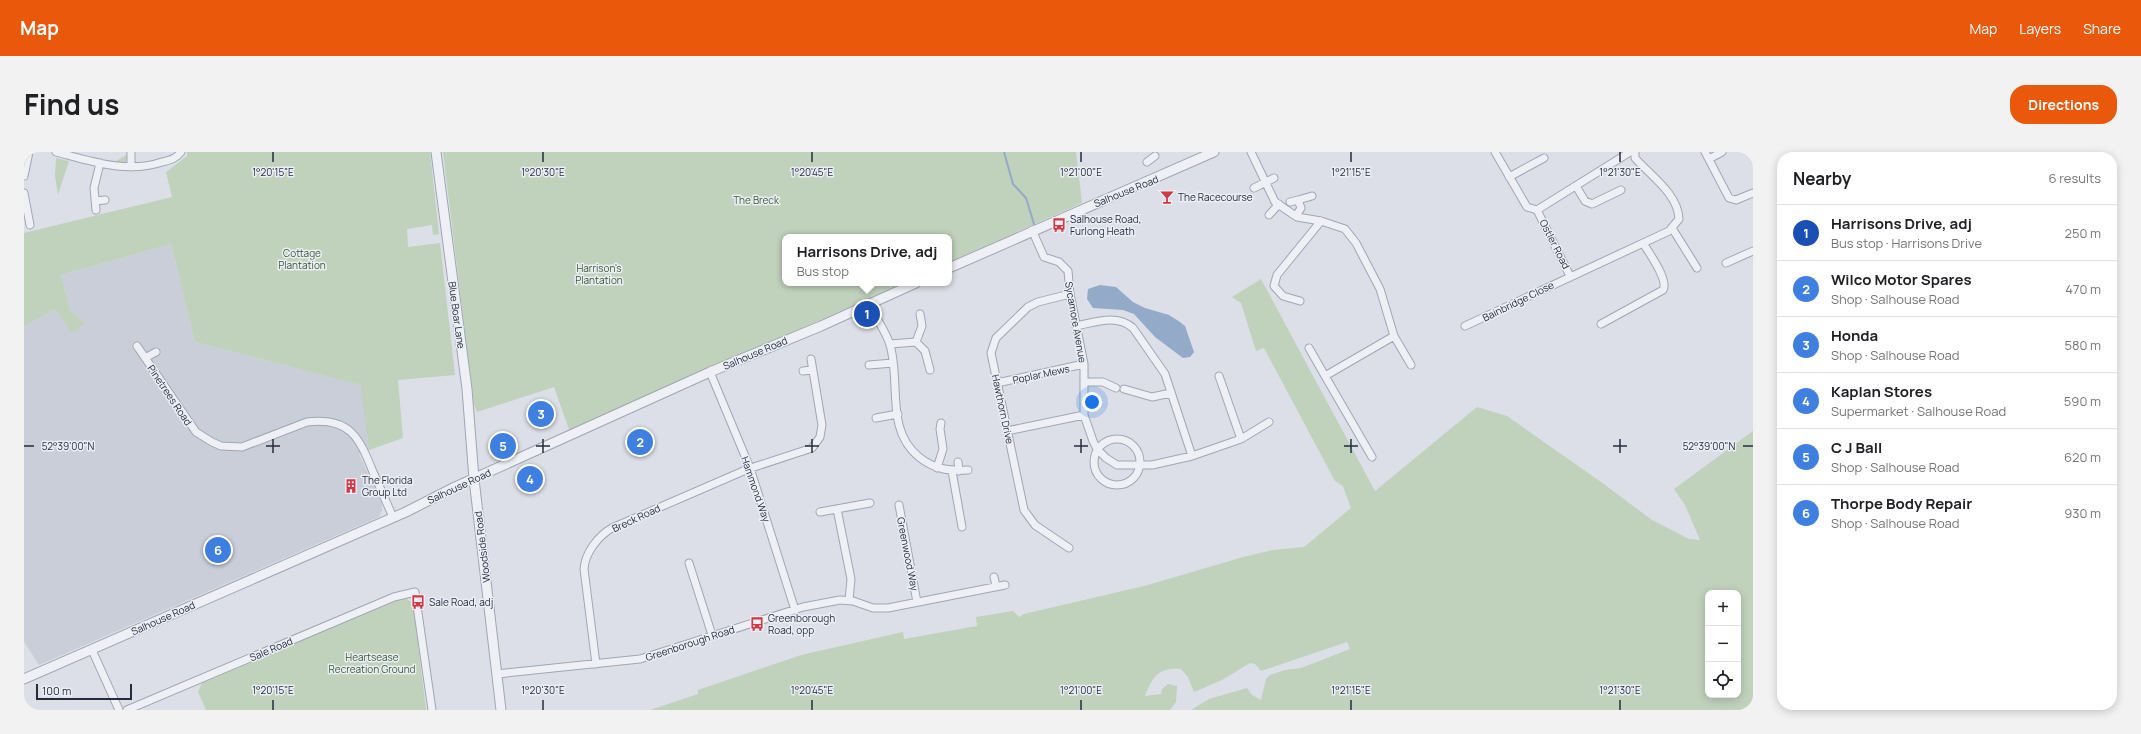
<!DOCTYPE html>
<meta charset="utf-8">
<style>
body{margin:0;font-family:Manrope,sans-serif;background:#f2f2f2;color:#202124}
.controls{position:absolute;right:12px;bottom:12px;display:grid;overflow:hidden;border-radius:8px;box-shadow:0 2px 10px #0003}
.controls button{width:36px;height:36px;display:grid;place-items:center;padding:0;border:0;border-bottom:1px solid #e0e0e0;background:#fff;color:#202124;font:20px sans-serif}
.scale{position:absolute;left:12px;bottom:10px;width:96px;box-sizing:border-box;padding-left:4px;border:2px solid #252c3e;border-top:0;font-size:11px;line-height:14px;white-space:nowrap;color:#252c3e;-webkit-text-stroke:3px #ebeef5;paint-order:stroke}
.you{position:absolute;left:1068px;top:250px;width:14px;height:14px;margin:-10px;border:3px solid #fff;border-radius:50%;background:#1a73e8;box-shadow:0 0 0 6px #1a73e833}
.badge{display:grid;place-items:center;width:26px;height:26px;border-radius:50%;background:#ea580c;color:#fff;font-size:13px;font-weight:700}
.pin{position:absolute;translate:-50% -50%;border:2px solid #fff;box-shadow:0 1px 4px #0006}
.popup{position:absolute;left:758px;top:82px;width:170px;height:52px;box-sizing:border-box;display:grid;place-content:center;border-radius:8px;background:#fff;filter:drop-shadow(0 1px 3px #0005);font-size:13px;white-space:nowrap;color:#757577}
.popup b{font-size:15px;color:#202124}
.popup::after{content:'';position:absolute;left:50%;top:100%;margin-left:-8px;border:8px solid transparent;border-top-color:#fff}
.list{margin:0;padding:0;list-style:none}
h2{display:flex;justify-content:space-between;align-items:center;height:52px;margin:0;padding:0 16px;font-size:17px}
h2 small{font-size:13px;font-weight:400;color:#757577}
.list li{display:grid;grid-template-columns:26px 1fr auto;gap:12px;align-items:center;box-sizing:border-box;height:56px;padding:0 16px;border-top:1px solid #e0e0e0}
.list b{display:block;font-size:15px;white-space:nowrap}
.list p{margin:0;font-size:13px;white-space:nowrap;color:#757577}
.list em{font-size:13px;font-style:normal;color:#757577}
.icon{flex:none;width:22px;height:22px;fill:none;stroke:currentColor;stroke-width:2;stroke-linecap:round;stroke-linejoin:round}
.map{position:relative;flex:none;width:1729px;height:558px;overflow:hidden;border-radius:16px}
header{display:flex;align-items:center;gap:24px;box-sizing:border-box;height:56px;padding:0 20px;background:#ea580c;color:#fff}
header strong{font-size:19px}
nav{display:flex;gap:22px;margin-inline-start:auto;font-size:14px}
.intro{display:flex;align-items:center;justify-content:space-between;box-sizing:border-box;height:96px;padding:0 24px}
h1{margin:0;font-size:28px}
.button{padding:10px 18px;border-radius:16px;background:#ea580c;color:#fff;font-size:14px;font-weight:700}
main{display:flex;gap:24px;padding:0 24px}
aside{flex:1;background:#fff;border-radius:16px;box-shadow:0 2px 10px #0003}
.map>svg:first-child{display:block}
</style>
<header>
<strong>Map</strong>
<nav><a>Map</a><a>Layers</a><a>Share</a></nav>
</header>
<div class="intro"><h1>Find us</h1><a class="button">Directions</a></div>
<main>
<div class="map">
<svg width="1729" height="558" viewBox="0 0 1729 558">
<rect width="100%" height="100%" fill="#dcdfe7"/>
<path fill="#caced9" d="M147,92L171,190L338,233L345,298L335,302L358,351V358L355,365L15,513L0,490V175L31,157L48,180L61,171L46,158L37,123Z"/>
<path fill="#c0d1bc" fill-rule="evenodd" d="M163,0H406L415,82L409,83L408,73L383,77L384,95L416,91L431,223L374,228L379,286L345,298L337,233L171,190L147,92L37,123L46,158L61,171L48,181L31,157L0,175V81L148,45L142,20L163,4Z
M419,0H1052L1058,51L925,110V85H761V131H879L546,280L530,235L453,260L450,253Z
M104,2L102,11L99,12L78,8L92,9Z
M32,6L45,9L34,43L31,24Z
M1237,127L1351,339L1453,255L1483,264L1577,330L1628,368L1665,387L1676,388L1661,353L1650,337L1729,279V558H1167L1185,547L1223,536L1228,543L1237,548L1242,527L1246,523L1261,518L1277,516L1326,497L1323,490L1240,518L1237,519L1231,512L1226,511L1198,528L1170,540L1164,525L1157,517C1135,515 1128,525 1121,544L1137,542L1138,537L1144,532L1153,534L1152,550L1146,558H626L674,542V538L777,503L879,480L880,487L953,474L952,465L989,459L995,465L1000,462L1124,433L1219,405L1249,398L1280,395L1327,356L1319,334L1311,329L1240,196L1232,199L1217,151L1208,145ZM1684,441H1714V543H1684Z
M377,447H383L389,451L402,558H182L174,540L178,531Z"/>
<path fill="#94aac9" d="M1076,133L1092,135L1109,150L1121,156L1145,163L1156,170L1161,174L1170,200L1166,205L1159,206L1131,185L1110,162L1099,158L1069,156L1063,147L1064,137Z"/>
<g fill="none" stroke-linecap="round" stroke-linejoin="round">
<path stroke="#94aac9" stroke-width="2" d="M980,0L989,32L1002,46L1010,72"/>
<defs>
<path id="minor" d="M32,0C66,9 103,22 138,10C146,8 152,7 157,0
M107,0V15
M1227,0L1251,50L1273,65L1297,69L1321,77L1332,91L1356,137L1370,184L1387,213
M1471,0L1503,55L1513,58
M1681,0L1705,46L1712,48L1729,41
M1685,7L1698,0
M1123,10L1131,4
M0,24L5,0
M1485,25L1520,6
M1552,34L1561,49L1568,52L1597,38
M1230,36L1250,26
M0,41L6,73
M1274,48L1288,44
M71,49L81,48
M1266,50L1274,48L1277,56L1272,64
M72,58L70,36L76,11
M1513,58L1606,0
M1513,58L1546,124
M1245,63L1255,52
M1648,76L1673,116
M1008,78L1020,105L1035,110L1044,119L1046,142L1060,212V263L1069,289L1073,297L1082,306L1093,313H1128L1168,304L1217,287L1245,270
M1702,111L1729,99
M1276,149L1259,144L1250,134L1253,123L1297,69
M845,152C851,165 862,179 866,193C877,230 861,278 895,305C911,318 926,319 944,318
M1577,172L1639,138C1645,128 1625,101 1619,91
M1052,174C1072,170 1093,162 1109,176L1141,222L1168,304
M1441,174L1645,79L1655,67C1654,42 1627,24 1611,6V0
M892,190L898,174L896,162
M866,192L892,190L901,199L906,218
M113,194L172,280L188,290L197,294L218,295L283,270C326,265 335,285 349,320C356,335 362,350 369,365
M1285,196L1301,224L1370,184
M121,206L132,200
M845,213L869,211
M779,219L788,218
M686,220L726,316L771,458
M1195,224L1217,287
M1301,224L1348,305
M1060,230H1079L1092,236
M973,231L1060,212
M1100,237L1128,245L1147,241
M852,266L874,262
M983,279L1060,263
M1070 310a23 23 0 1 1 46 0a23 23 0 1 1-46 0Z
M934,310L935,319
M913,316L919,297L916,277L917,271
M928,319L938,375
M875,353L893,450
M813,357L827,427L825,448
M796,360L846,351
M1045,396L1011,373L1000,358L967,201L972,186L1004,155L1014,150L1046,142
M665,411L688,483
M970,425L972,434
M68,498L95,558
M572,512L560,417C561,401 574,384 588,376L724,317L788,296L796,285L798,273L787,207
M473,522L616,507L779,455L816,448L829,449L849,456H864L981,433
M103,558L370,445L391,440L408,558"/>
<path id="tertiary" d="M412,0L443,237L450,327L477,558
M925,116L1190,0
M0,527L382,360L431,335L686,220L797,174L892,131"/>
</defs>
<use href="#minor" stroke="#a1a6b1" stroke-width="9"/>
<use href="#tertiary" stroke="#a1a6b1" stroke-width="11"/>
<use href="#minor" stroke="#eef0f5" stroke-width="7"/>
<use href="#tertiary" stroke="#eef0f5" stroke-width="9"/>
</g>
<path fill="none" stroke="#252c3e" stroke-width="1.5" d="M249,0V10M519,0V10M788,0V10M1057,0V10M1327,0V10M1596,0V10M249,287V301M519,287V301M788,287V301M1057,287V301M1327,287V301M1596,287V301M0,294H10M242,294H256M512,294H526M781,294H795M1050,294H1064M1320,294H1334M1589,294H1603M1719,294H1729M249,548V558M519,548V558M788,548V558M1057,548V558M1327,548V558M1596,548V558"/>
<defs>
<symbol id="bar-bare" viewBox="-9 -9 18 18"><path d="M-6-5H6L.8 .8V4.5H3.5V6h-7V4.5H-.8V.8Z" fill="#d43844" stroke="#ebeef5" stroke-width="2.5" paint-order="stroke"/></symbol>
<symbol id="bus-bare" viewBox="-9 -9 18 18"><path d="M-5-6H5V4H4V6H2V4H-2V6H-4V4H-5ZM-3.5-4V0h7V-4ZM-3.5 1.2v1.5H-2V1.2ZM2 1.2v1.5H3.5V1.2Z" fill="#d43844" stroke="#ebeef5" stroke-width="2.5" paint-order="stroke"/></symbol>
<symbol id="building-bare" viewBox="-9 -9 18 18"><path d="M-4-6H4V6H1V3H-1V6H-4ZM-2.5-4.3h1.7v1.8h-1.7ZM.8-4.3h1.7v1.8H.8ZM-2.5-1h1.7V.8h-1.7ZM.8-1h1.7V.8H.8Z" fill="#d43844" stroke="#ebeef5" stroke-width="2.5" paint-order="stroke"/></symbol>
</defs>
<g fill-rule="evenodd">
<use href="#bar-bare" x="1133" y="35" width="20" height="20"/>
<use href="#bus-bare" x="1025" y="63" width="20" height="20"/>
<use href="#building-bare" x="317" y="324" width="20" height="20"/>
<use href="#bus-bare" x="384" y="440" width="20" height="20"/>
<use href="#bus-bare" x="723" y="462" width="20" height="20"/>
</g>
<g text-anchor="middle" stroke-width="3" stroke-linejoin="round" paint-order="stroke">
<g font-size="10" fill="#252c3e" stroke="#ebeef5">
<text transform="translate(1102 39) rotate(-22)" y="4">Salhouse Road</text>
<text transform="translate(1531 92) rotate(63)" y="4">Ostler Road</text>
<text transform="translate(1494 149) rotate(-26)" y="4">Bainbridge Close</text>
<text transform="translate(433 163) rotate(82)" y="4">Blue Boar Lane</text>
<text transform="translate(1052 170) rotate(80)" y="4">Sycamore Avenue</text>
<text transform="translate(731 201) rotate(-23)" y="4">Salhouse Road</text>
<text transform="translate(1017 222) rotate(-12)" y="4">Poplar Mews</text>
<text transform="translate(146 243) rotate(56)" y="4">Pinetrees Road</text>
<text transform="translate(979 257) rotate(78)" y="4">Hawthorn Drive</text>
<text transform="translate(435 334) rotate(-25)" y="4">Salhouse Road</text>
<text transform="translate(732 337) rotate(71)" y="4">Hammond Way</text>
<text transform="translate(612 366) rotate(-25)" y="4">Breck Road</text>
<text transform="translate(458 395) rotate(-97)" y="4">Woodside Road</text>
<text transform="translate(884 402) rotate(79)" y="4">Greenwood Way</text>
<text transform="translate(139 466) rotate(-24)" y="4">Salhouse Road</text>
<text transform="translate(666 491) rotate(-18)" y="4">Greenborough Road</text>
<text transform="translate(247 497) rotate(-23)" y="4">Sale Road</text>
</g>
<g font-size="10" fill="#252c3e" stroke="#ebeef5" text-anchor="start">
<text x="1154" y="49">The Racecourse</text>
<text x="1046" y="71">Salhouse Road,<tspan x="1046" dy="12">Furlong Heath</tspan></text>
<text x="338" y="332">The Florida<tspan x="338" dy="12">Group Ltd</tspan></text>
<text x="405" y="454">Sale Road, adj</text>
<text x="744" y="470">Greenborough<tspan x="744" dy="12">Road, opp</tspan></text>
</g>
<g font-size="10" fill="#365a32" stroke="#ebeef5">
<text x="732" y="52">The Breck</text>
<text x="278" y="105">Cottage<tspan x="278" dy="12">Plantation</tspan></text>
<text x="575" y="120">Harrison's<tspan x="575" dy="12">Plantation</tspan></text>
<text x="348" y="509">Heartsease<tspan x="348" dy="12">Recreation Ground</tspan></text>
</g>
</g>
<g font-size="10" text-anchor="middle" fill="#252c3e" stroke="#ebeef5" stroke-width="3" stroke-linejoin="round" paint-order="stroke">
<text x="249" y="24">1°20'15"E</text>
<text x="519" y="24">1°20'30"E</text>
<text x="788" y="24">1°20'45"E</text>
<text x="1057" y="24">1°21'00"E</text>
<text x="1327" y="24">1°21'15"E</text>
<text x="1596" y="24">1°21'30"E</text>
<text x="44" y="298">52°39'00"N</text>
<text x="1685" y="298">52°39'00"N</text>
<text x="249" y="542">1°20'15"E</text>
<text x="519" y="542">1°20'30"E</text>
<text x="788" y="542">1°20'45"E</text>
<text x="1057" y="542">1°21'00"E</text>
<text x="1327" y="542">1°21'15"E</text>
<text x="1596" y="542">1°21'30"E</text>
</g>
</svg>
<div class="controls">
<button>+</button>
<button>−</button>
<button><svg class="icon" aria-label="locate" viewBox="0 0 24 24"><circle cx="12" cy="12" r="6"/><path d="M12 2v4M12 18v4M2 12h4M18 12h4"/></svg></button>
</div>
<div class="scale">100 m</div>
<div class="you"></div>
<div class="pin badge" style="left:843px;top:162px;background:#1a4fb4">1</div>
<div class="popup"><b>Harrisons Drive, adj</b>Bus stop</div>
<div class="pin badge" style="left:616px;top:290px;background:#3f7fe0">2</div>
<div class="pin badge" style="left:517px;top:262px;background:#3f7fe0">3</div>
<div class="pin badge" style="left:506px;top:327px;background:#3f7fe0">4</div>
<div class="pin badge" style="left:479px;top:294px;background:#3f7fe0">5</div>
<div class="pin badge" style="left:194px;top:398px;background:#3f7fe0">6</div>
</div>
<aside>
<h2>Nearby<small>6 results</small></h2>
<ul class="list">
<li><span class="badge" style="background:#1a4fb4">1</span><div><b>Harrisons Drive, adj</b><p>Bus stop · Harrisons Drive</p></div><em>250 m</em></li>
<li><span class="badge" style="background:#3f7fe0">2</span><div><b>Wilco Motor Spares</b><p>Shop · Salhouse Road</p></div><em>470 m</em></li>
<li><span class="badge" style="background:#3f7fe0">3</span><div><b>Honda</b><p>Shop · Salhouse Road</p></div><em>580 m</em></li>
<li><span class="badge" style="background:#3f7fe0">4</span><div><b>Kaplan Stores</b><p>Supermarket · Salhouse Road</p></div><em>590 m</em></li>
<li><span class="badge" style="background:#3f7fe0">5</span><div><b>C J Ball</b><p>Shop · Salhouse Road</p></div><em>620 m</em></li>
<li><span class="badge" style="background:#3f7fe0">6</span><div><b>Thorpe Body Repair</b><p>Shop · Salhouse Road</p></div><em>930 m</em></li>
</ul>
</aside>
</main>
